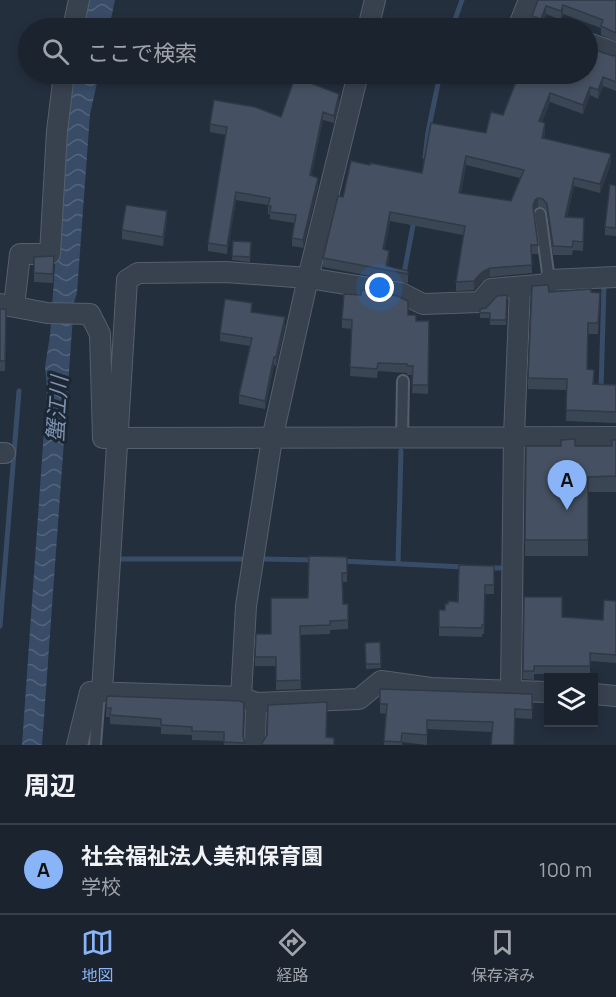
<!DOCTYPE html>
<html lang="ja">
<meta charset="utf-8">
<style>
body{margin:0;font-family:Manrope,"Noto Sans JP",sans-serif;background:#242b36;color:#f1f3f6}
.controls{position:absolute;right:18px;bottom:18px;display:grid;overflow:hidden;border-radius:0px;box-shadow:0 3px 9px #0003}
.controls button{width:54px;height:54px;display:grid;place-items:center;padding:0;border:0;border-bottom:2px solid #39404a;background:#1b232e;color:#f1f3f6;font:30px sans-serif}
.you{position:absolute;left:380px;top:288px;width:21px;height:21px;margin:-15px;border:4px solid #fff;border-radius:50%;background:#1a73e8;box-shadow:0 0 0 9px #1a73e833}
.badge{display:grid;place-items:center;width:39px;height:39px;border-radius:50%;background:#8ab4f8;color:#111;font-size:20px;font-weight:700}
.pin{position:absolute;translate:-50% -50px;filter:drop-shadow(0 2px 3px #0008)}
.pin::after{content:'';position:absolute;top:32px;width:21px;height:18px;background:inherit;clip-path:polygon(0 0,100% 0,50% 100%)}
.list{margin:0;padding:0;list-style:none}
h2{display:flex;justify-content:space-between;align-items:center;height:78px;margin:0;padding:0 24px;font-size:26px}
h2 small{font-size:20px;font-weight:400;color:#a0a4aa}
.list li{display:grid;grid-template-columns:39px 1fr auto;gap:18px;align-items:center;box-sizing:border-box;height:90px;padding:0 24px;border-top:2px solid #39404a}
.list b{display:block;font-size:22px;white-space:nowrap}
.list p{margin:0;font-size:20px;white-space:nowrap;color:#a0a4aa}
.list em{font-size:20px;font-style:normal;color:#a0a4aa}
.icon{flex:none;width:33px;height:33px;fill:none;stroke:currentColor;stroke-width:2;stroke-linecap:round;stroke-linejoin:round}
.map{position:relative;flex:none;width:616px;height:745px;overflow:hidden}
.search{position:absolute;background:#1b232e;box-shadow:0 3px 9px #0003;left:18px;right:18px;top:18px;height:66px;display:flex;align-items:center;gap:15px;box-sizing:border-box;padding:0 21px;border-radius:33px;color:#a0a4aa;font-size:22px}
.sheet{height:168px;background:#1b232e}
nav{display:flex;justify-content:space-around;align-items:center;box-sizing:border-box;height:84px;border-top:2px solid #39404a;background:#1b232e;font-size:16px;color:#a0a4aa}
nav a{display:grid;justify-items:center;gap:3px}
nav .on{color:#8ab4f8}
.map>svg:first-child{display:block}
</style>
<div class="map">
<svg width="616" height="745" viewBox="0 0 616 745">
<defs>
<pattern id="water-waves" width="16" height="10" patternUnits="userSpaceOnUse" patternTransform="scale(1.5)"><rect width="16" height="10" fill="#394c67"/><path d="M0 5q4-4 8 0t8 0" fill="none" stroke="#53647b"/></pattern>
</defs>
<rect width="100%" height="100%" fill="#242f3e"/>
<path fill="url(#water-waves)" d="M89,0H115L109,28H83Z
M74,74H99L90,114L77,293L74,302L42,745H22L47,387L45,367L50,335L65,129Z"/>
<g fill="none" stroke-linecap="round" stroke-linejoin="round">
<path stroke="#394c67" stroke-width="5" d="M452,28L462,0
M425,157L428,132L440,74
M395,283L402,284L414,220
M601,389L604,286
M118,559H246
M262,559L314,560
M341,561L464,567
M398,564L401,451
M488,568H501
M0,626L19,391
M89,745L90,727"/>
<defs>
<path id="lane" d="M540,214L549,280
M402,438L403,381
M95,745L99,692"/>
<path id="street" d="M73,28L79,0
M368,28L375,0
M518,28L529,0
M588,43L616,53
M0,304L47,313L90,314L100,334L103,438L616,437
M14,306L20,254H50L57,131L64,74
M0,453H5
M511,691L514,436L520,287
M102,692L127,280L138,273L226,272L308,278L401,293L423,304L480,302L491,289L549,284V280L616,277
M594,694L616,696
M241,697L246,606L272,439L308,278L358,74
M256,703L359,699L381,681L431,688L548,692
M77,745L90,692L241,697L256,703L255,745"/>
</defs>
<use href="#lane" stroke="#565f6c" stroke-width="14"/>
<use href="#street" stroke="#565f6c" stroke-width="22"/>
<use href="#lane" stroke="#38414e" stroke-width="10"/>
<use href="#street" stroke="#38414e" stroke-width="20"/>
</g>
<path fill="#3b4654" fill-rule="evenodd" d="M538,0H616V42L601,35V28L563,14L561,20L546,14L541,28L532,25V16Z
M591,53L613,56L616,55V91L603,86L598,99L590,95L583,114L550,102L542,122L545,131L544,139L611,163L600,193L574,186L567,217L584,227L583,251L573,250L572,255H553L547,212L543,207H538L535,208L533,212L538,245V254H531L532,273L490,277L482,281L474,290L456,291V282L463,235L390,221L384,250L389,260L387,266L408,271V283L323,267V258L343,197L370,165L422,173L486,133L503,115ZM466,165L520,178L511,201L461,193Z
M339,102L334,123L323,120L311,175L318,186L303,248L292,246V238L294,223L270,219V214H268V205L236,200L227,254L208,251V243L226,135L210,132V124L281,117Z
M616,186V236L605,235V227Z
M167,220L163,246L122,239V230Z
M233,241L251,242L250,262L232,260Z
M54,256L53,283L34,282V257Z
M549,292H591L600,304L598,334H588L587,369L594,384L616,385V423L566,421L567,390L528,389V378Z
M507,295L506,325H490V318H480V309L486,308Z
M0,309H6L5,371H0Z
M252,312L285,325L276,366L274,365L265,409L239,404V395L250,346L220,341V333Z
M408,315L416,321H429L428,394L412,393L413,375H407V373L378,371L377,378L350,376L352,329L342,328V319Z
M616,440V492H588V556H525L526,446H612Z
M347,557V582H342L343,604H348V629L330,630V634L300,635L301,689L276,690V666H255V657L308,598Z
M494,566V594H485L484,634H482V637L439,636V610H445L448,604L458,602Z
M524,597L562,617L603,620L616,601V663L590,661V674H534V680L523,679Z
M380,642L381,668L366,669L365,643Z
M380,689L532,694V719L515,718L492,732L427,729V745L402,742V745H384L386,714L380,713Z
M107,696L243,737L245,745H224V741L192,740V735L161,734V727L110,724V717H106Z"/>
<path fill="#303945" d="M563,5V14L561,20V11Z
M546,6V14L541,28V19Z
M603,77V86L598,99V90Z
M590,87V95L583,114V105Z
M550,93V102L539,130V121Z
M339,94V102L334,123V116Z
M323,112V120L310,183V175Z
M545,123V131L542,147V138Z
M611,154V163L600,193V184Z
M466,156V165L459,202V193Z
M318,178V186L303,248V240Z
M574,178V186L565,226V217Z
M236,192V200L227,254V246Z
M538,198V207L535,208L533,214V206L535,200Z
M167,211V220L163,246V237Z
M390,212V221L383,258V249Z
M389,251V260L387,270L386,266Z
M490,268V277L482,281L474,290V281L482,272Z
M285,317V325L276,366V357Z
M274,357V365L265,409V401Z"/>
<path fill="#455162" stroke="#303945" stroke-width="1.5" fill-rule="evenodd" d="M538,0H616V33L601,26L603,20L563,5L561,11L546,6L541,19L532,16Z
M592,49L613,56L616,55V82L603,77L598,90L590,87L583,105L550,93L539,121L545,123L542,138L611,154L600,184L574,178L565,217L584,218L583,242L573,241L572,247L553,246L547,204L543,199L538,198L535,200L533,206L538,245H531L532,265L490,268L482,272L474,281L456,282L465,226L390,212L383,249L389,251L386,266L408,271V274L323,258L338,196L343,197L351,161L370,165V163L422,173L431,123L486,133L491,112L503,115L519,74H588V52L591,53ZM466,156L524,170L511,201L459,193Z
M295,77L339,94L334,116L323,112L310,175L318,178L303,240L292,238L296,215L270,212L271,206H268L270,198L236,192L227,246L208,243L227,127L210,124L214,100L255,107L281,117Z
M610,184L616,186V228L605,227Z
M126,205L167,211L163,237L122,230Z
M233,241L251,242L250,257L232,256Z
M54,256L53,274L34,273V257Z
M548,285L549,292L591,289V292L600,293L598,323H588L587,369L594,370L593,384L616,385V412L566,410L567,379L528,378L532,286Z
M361,290L397,296L408,301V315H416V321H429L428,385H412L413,366H407V364L378,363L377,369L350,367L352,320L342,319L344,294L361,295Z
M507,295L506,320H490V313H480V309L486,308L497,296Z
M225,299L252,303L251,312L285,317L276,357H274L265,401L239,395L252,338L220,333Z
M0,309H6L5,361H0Z
M575,439V446H612V440H616V476L588,477V540H525L526,446H561V440Z
M309,556L347,557V573H342L343,604H348V620L330,621V625L300,626L301,680L276,681V657H255L256,634H271V598H308Z
M459,565L494,566V585H485L484,625H482V628L439,627V610H445V604H448V601L458,602Z
M524,597H562V617L603,620L604,600L616,601V655L590,653V666H534V671H523Z
M380,642L381,664H366L365,643Z
M380,689L532,694V710L515,709L514,745H491L493,722L427,720V735L402,733L401,742L384,741L387,704H380Z
M107,696L240,701L244,703L243,736L245,743L224,742V732L192,731V727L161,725V719L110,715L111,708H106Z
M327,702L326,737L334,738V745H261L267,735L268,705Z"/>
<g text-anchor="middle" stroke-width="6" stroke-linejoin="round" paint-order="stroke">
<g font-size="22" font-style="italic" fill="#7c92b1" stroke="#1d2633">
<text transform="translate(57 409) rotate(-86)" y="8">蟹江川</text>
</g>
</g>
</svg>
<div class="controls">
<button><svg class="icon" aria-label="layers" viewBox="0 0 24 24"><path d="M12 4l9 5-9 5-9-5zM3 14l9 5 9-5"/></svg></button>
</div>
<div class="you"></div>
<div class="pin badge" style="left:567px;top:510px">A</div>
<div class="search"><svg class="icon" aria-label="search" viewBox="0 0 24 24"><circle cx="10" cy="10" r="6"/><path d="M15 15l6 6"/></svg>ここで検索</div>
</div>
<section class="sheet">
<h2>周辺<small></small></h2>
<ul class="list">
<li><span class="badge">A</span><div><b>社会福祉法人美和保育園</b><p>学校</p></div><em>100 m</em></li>
</ul>
</section>
<nav>
<a class="on"><svg class="icon" aria-label="map" viewBox="0 0 24 24"><path d="M3 6l6-2 6 2 6-2v14l-6 2-6-2-6 2zM9 4v14M15 6v14"/></svg>地図</a>
<a><svg class="icon" aria-label="directions" viewBox="0 0 24 24"><path d="M12 3l9 9-9 9-9-9zM9 14v-3h6M13 9l2 2-2 2"/></svg>経路</a>
<a><svg class="icon" aria-label="saved" viewBox="0 0 24 24"><path d="M7 4h10v16l-5-4-5 4z"/></svg>保存済み</a>
</nav>
